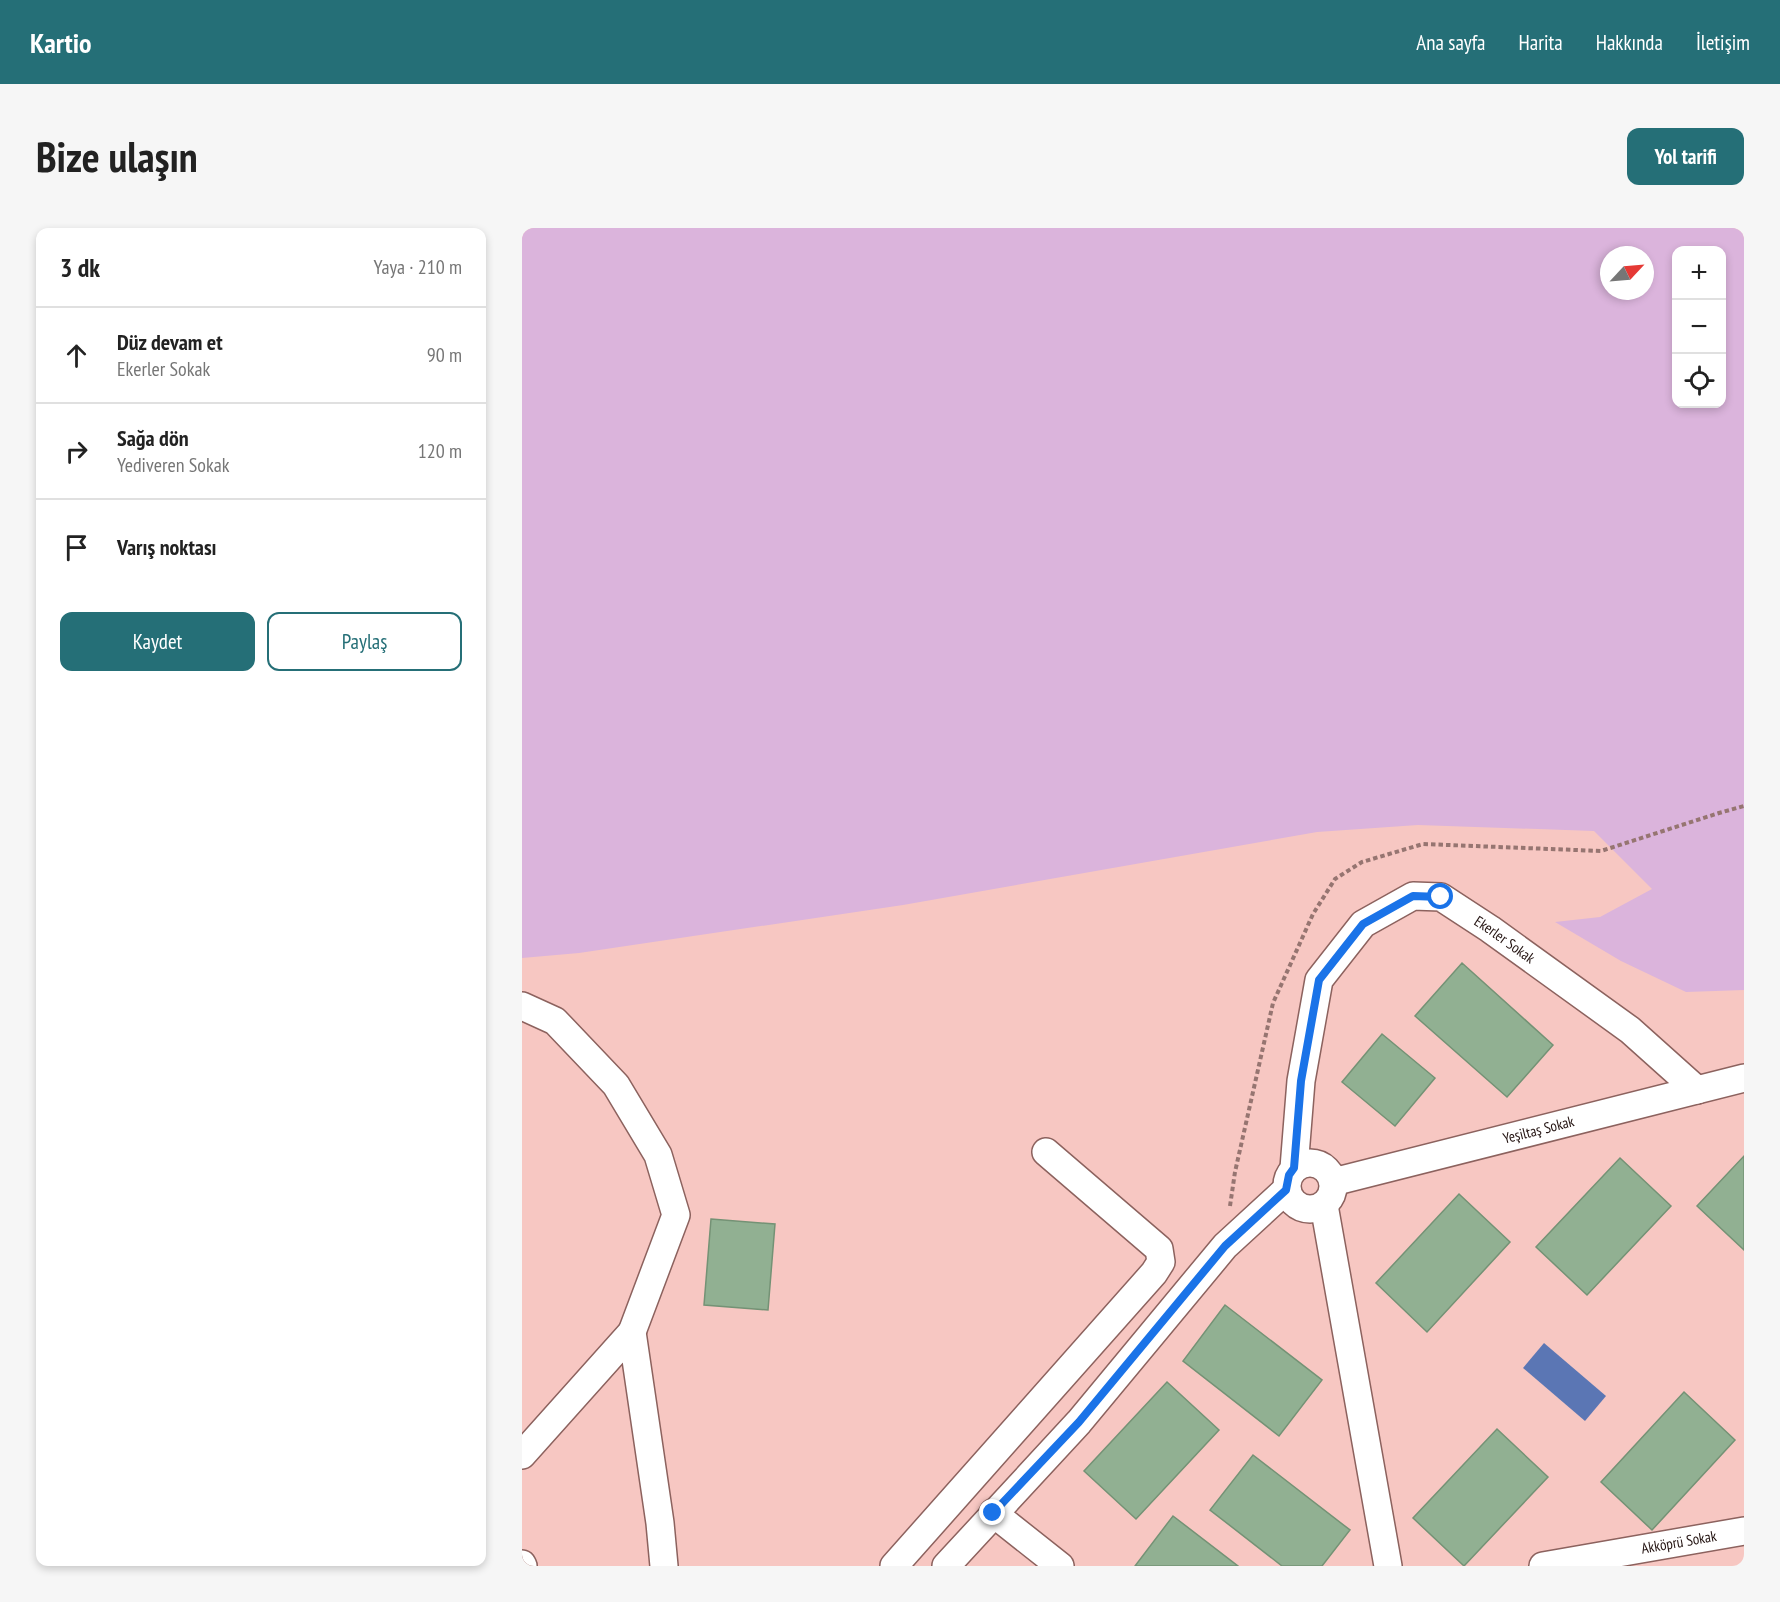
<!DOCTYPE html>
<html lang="tr">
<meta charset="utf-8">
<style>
body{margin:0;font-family:"PT Sans Narrow",sans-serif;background:#f6f6f6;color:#222}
.controls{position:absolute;right:18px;top:18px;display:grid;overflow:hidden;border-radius:12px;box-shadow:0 3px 9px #0003}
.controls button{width:54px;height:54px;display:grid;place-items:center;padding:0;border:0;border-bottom:2px solid #e0e0e0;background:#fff;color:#222;font:30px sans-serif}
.compass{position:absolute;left:1078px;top:18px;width:54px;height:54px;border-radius:50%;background:#fff;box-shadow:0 3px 9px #0003;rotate:64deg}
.stop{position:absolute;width:18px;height:18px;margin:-14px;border:4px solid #1a73e8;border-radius:50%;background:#fff}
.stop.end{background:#1a73e8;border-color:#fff;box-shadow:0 2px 6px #0008}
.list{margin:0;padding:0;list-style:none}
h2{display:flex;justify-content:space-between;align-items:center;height:78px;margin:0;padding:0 24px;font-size:26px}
h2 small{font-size:20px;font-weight:400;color:#767676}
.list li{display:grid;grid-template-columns:39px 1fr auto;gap:18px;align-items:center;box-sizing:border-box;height:96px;padding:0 24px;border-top:2px solid #e0e0e0}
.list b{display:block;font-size:22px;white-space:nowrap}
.list p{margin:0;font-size:20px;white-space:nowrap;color:#767676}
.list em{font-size:20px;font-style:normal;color:#767676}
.actions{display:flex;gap:12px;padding:18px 24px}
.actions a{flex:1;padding:14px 0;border:2px solid #256f77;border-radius:12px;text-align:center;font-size:21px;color:#256f77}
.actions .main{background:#256f77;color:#fff}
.icon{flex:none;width:33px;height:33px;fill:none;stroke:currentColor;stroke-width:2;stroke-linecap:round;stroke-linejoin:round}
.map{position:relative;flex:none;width:1222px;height:1338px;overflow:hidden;border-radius:12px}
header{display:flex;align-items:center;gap:36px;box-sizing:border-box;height:84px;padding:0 30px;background:#256f77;color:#fff}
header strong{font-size:28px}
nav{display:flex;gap:33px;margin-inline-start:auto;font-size:21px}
.intro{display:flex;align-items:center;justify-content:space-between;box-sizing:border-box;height:144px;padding:0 36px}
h1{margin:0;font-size:42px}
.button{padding:15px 27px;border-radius:12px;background:#256f77;color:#fff;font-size:21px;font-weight:700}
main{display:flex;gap:36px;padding:0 36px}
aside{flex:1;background:#fff;border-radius:12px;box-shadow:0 3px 9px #0003}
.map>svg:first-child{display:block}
</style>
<header>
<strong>Kartio</strong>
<nav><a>Ana sayfa</a><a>Harita</a><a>Hakkında</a><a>İletişim</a></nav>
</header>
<div class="intro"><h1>Bize ulaşın</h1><a class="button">Yol tarifi</a></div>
<main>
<aside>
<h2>3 dk<small>Yaya · 210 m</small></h2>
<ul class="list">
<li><svg class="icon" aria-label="ahead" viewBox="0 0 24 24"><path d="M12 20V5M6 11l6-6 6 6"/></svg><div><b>Düz devam et</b><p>Ekerler Sokak</p></div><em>90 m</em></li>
<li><svg class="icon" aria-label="right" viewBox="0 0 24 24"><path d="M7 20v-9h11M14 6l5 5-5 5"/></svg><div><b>Sağa dön</b><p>Yediveren Sokak</p></div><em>120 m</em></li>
<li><svg class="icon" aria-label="arrive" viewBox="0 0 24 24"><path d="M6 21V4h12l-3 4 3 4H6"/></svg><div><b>Varış noktası</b></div></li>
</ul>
<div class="actions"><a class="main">Kaydet</a><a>Paylaş</a></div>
</aside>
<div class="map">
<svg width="1222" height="1338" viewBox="0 0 1222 1338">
<rect width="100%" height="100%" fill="#f7c7c2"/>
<path fill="#dbb4dc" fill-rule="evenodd" d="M0,0H1222V762L1164,764L1099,733L1033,694L1078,689L1130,661L1072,603L896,597L795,604L381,677L57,725L0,730ZM1154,22H1200V176H1154ZM1087,27H1123V63H1087Z"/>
<path fill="#5b76b4" d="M1022,1115L1084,1168L1063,1193L1001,1140Z"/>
<path fill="#91b092" stroke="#749275" stroke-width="1.5" d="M940,735L1031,817L985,869L893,788Z
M860,806L913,850L873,898L820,854Z
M1222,928V1022L1175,978Z
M1098,930L1149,978L1065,1067L1014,1019Z
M937,966L988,1014L905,1104L854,1055Z
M189,991L253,996L246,1082L182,1077Z
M703,1077L800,1152L757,1208L661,1133Z
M645,1154L697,1202L614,1291L562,1243Z
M1162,1164L1213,1212L1130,1302L1079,1254Z
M975,1201L1026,1249L942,1338L891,1290Z
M731,1227L828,1302L800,1338H760L688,1282Z
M651,1288L716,1338H613Z"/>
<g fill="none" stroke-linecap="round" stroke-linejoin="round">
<defs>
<g id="street">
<path d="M0,778L33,793L94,857L136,927L154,987L110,1104"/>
<circle cx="788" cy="958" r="23"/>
<path id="s1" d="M772,940L779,853L797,752L841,696L891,668L919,669L968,701L1108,802L1175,862"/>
<path id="s2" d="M811,954L1222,850"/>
<path d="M802,977L866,1338"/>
<path d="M0,1227L110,1104L138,1295L142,1338"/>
<path d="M471,1285L538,1338"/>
<path d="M0,1336L1,1338"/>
<path d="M372,1338L632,1045L639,1034L637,1021L524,924"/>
<path d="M424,1338L557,1194L703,1018L764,962"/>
<path id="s3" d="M1021,1338L1222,1303"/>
</g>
</defs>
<use href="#street" stroke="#8c625e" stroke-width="30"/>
<path stroke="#967571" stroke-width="4" stroke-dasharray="4.5 3" stroke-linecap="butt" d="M708,978L713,944L751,775L791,686L813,651L840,634L901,616L1079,623L1197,585L1222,578"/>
<use href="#street" stroke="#fff" stroke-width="27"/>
</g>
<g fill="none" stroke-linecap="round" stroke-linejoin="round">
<path stroke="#1a73e8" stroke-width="8" d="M471,1285L557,1194L703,1018L764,962L767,947L772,940L779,853L797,752L841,696L891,668L919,669"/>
</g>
<g text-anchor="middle" stroke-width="4.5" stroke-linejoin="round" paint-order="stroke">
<g font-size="15" fill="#241412" stroke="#fed7d2">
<text dy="5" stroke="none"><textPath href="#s1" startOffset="423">Ekerler Sokak</textPath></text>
<text dy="5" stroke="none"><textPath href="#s2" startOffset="212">Yeşiltaş Sokak</textPath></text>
<text dy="5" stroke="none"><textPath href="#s3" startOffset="138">Akköprü Sokak</textPath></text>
</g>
</g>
</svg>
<div class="controls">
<button>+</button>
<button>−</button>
<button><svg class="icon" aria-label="locate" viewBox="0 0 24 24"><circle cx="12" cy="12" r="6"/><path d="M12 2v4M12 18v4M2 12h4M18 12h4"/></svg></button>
</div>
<svg class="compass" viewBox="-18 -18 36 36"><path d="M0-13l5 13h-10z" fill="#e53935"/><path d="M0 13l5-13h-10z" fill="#767676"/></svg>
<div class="stop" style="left:919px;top:669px"></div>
<div class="stop end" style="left:471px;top:1285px"></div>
</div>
</main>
